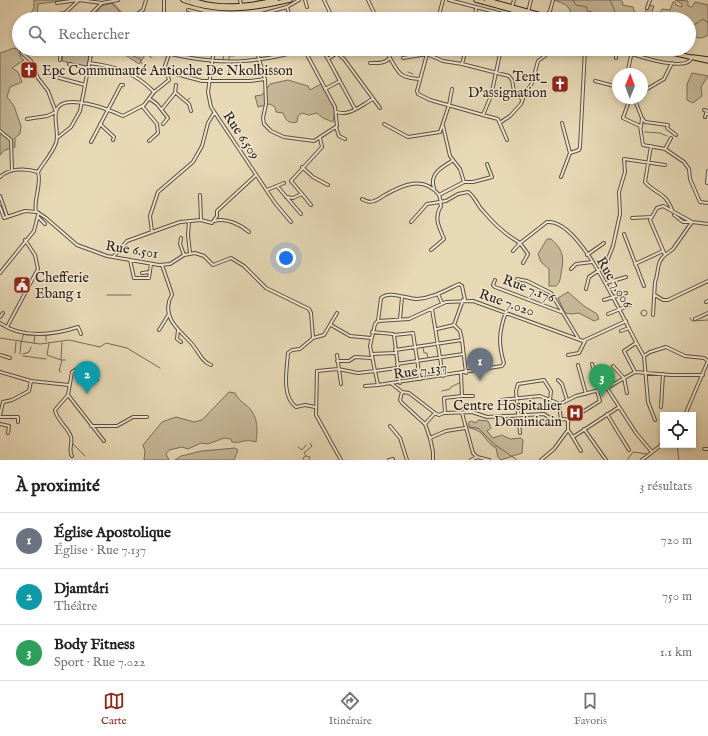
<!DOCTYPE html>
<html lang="fr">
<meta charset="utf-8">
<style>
body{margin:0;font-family:"IM FELL English",serif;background:#f2f2f2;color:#202124}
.controls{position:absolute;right:12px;bottom:12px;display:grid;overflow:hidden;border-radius:0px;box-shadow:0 2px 6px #0003}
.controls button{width:36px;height:36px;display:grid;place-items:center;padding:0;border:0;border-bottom:1px solid #e0e0e0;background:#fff;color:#202124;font:20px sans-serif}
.compass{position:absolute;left:612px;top:68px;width:36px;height:36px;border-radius:50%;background:#fff;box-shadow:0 2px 6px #0003;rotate:1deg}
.you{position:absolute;left:286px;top:258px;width:14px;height:14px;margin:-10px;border:3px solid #fff;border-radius:50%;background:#1a73e8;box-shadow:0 0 0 6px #1a73e833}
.badge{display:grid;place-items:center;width:26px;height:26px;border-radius:50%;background:#8f2418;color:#fff;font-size:13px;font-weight:700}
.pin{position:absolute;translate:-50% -33px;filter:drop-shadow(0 1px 2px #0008)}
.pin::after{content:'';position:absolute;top:21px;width:14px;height:12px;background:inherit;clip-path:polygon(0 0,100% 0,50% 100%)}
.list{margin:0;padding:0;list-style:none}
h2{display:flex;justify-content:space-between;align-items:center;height:52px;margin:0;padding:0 16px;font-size:17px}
h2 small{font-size:13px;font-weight:400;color:#757577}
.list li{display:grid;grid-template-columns:26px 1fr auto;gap:12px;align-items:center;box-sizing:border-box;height:56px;padding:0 16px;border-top:1px solid #e0e0e0}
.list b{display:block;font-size:15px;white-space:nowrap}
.list p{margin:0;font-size:13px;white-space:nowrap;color:#757577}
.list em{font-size:13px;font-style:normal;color:#757577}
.icon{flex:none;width:22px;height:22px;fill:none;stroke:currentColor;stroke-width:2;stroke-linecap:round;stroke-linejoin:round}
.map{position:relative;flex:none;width:708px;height:460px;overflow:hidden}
.search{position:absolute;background:#fff;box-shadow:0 2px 6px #0003;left:12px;right:12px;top:12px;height:44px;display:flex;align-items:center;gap:10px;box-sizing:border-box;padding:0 14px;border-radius:22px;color:#757577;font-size:15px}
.sheet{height:220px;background:#fff}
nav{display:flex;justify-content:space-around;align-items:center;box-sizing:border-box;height:56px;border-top:1px solid #e0e0e0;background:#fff;font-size:11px;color:#757577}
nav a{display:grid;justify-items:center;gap:2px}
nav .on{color:#8f2418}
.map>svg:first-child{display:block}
</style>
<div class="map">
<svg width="708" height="460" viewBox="0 0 708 460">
<rect width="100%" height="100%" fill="#e7d8b6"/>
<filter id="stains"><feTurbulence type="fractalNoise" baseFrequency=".005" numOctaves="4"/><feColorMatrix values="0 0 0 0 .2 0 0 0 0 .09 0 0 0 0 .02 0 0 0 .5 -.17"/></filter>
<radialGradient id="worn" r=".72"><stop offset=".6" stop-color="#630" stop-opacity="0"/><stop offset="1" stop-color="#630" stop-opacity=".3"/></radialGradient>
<path fill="#c8b99b" stroke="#7b6e5a" d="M34,0H68L38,4L37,19H27L34,8Z
M554,0H620L623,2L622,5L633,7L634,11L641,16L644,14L649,5L654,6L652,12L656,14L657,12L660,13L662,9L670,10L673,2H675L676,5L682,7V4L675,0L688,1V6L692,7L695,2L708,5V35L702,38L690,37L689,41V19H568L571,12C567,3 561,3 554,0Z
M113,3L128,19H99L95,14L101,6Z
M14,48L19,50L21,58L24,60L12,68L18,72L22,82L10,87L7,97L14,106L21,126L20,134L15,138V147L5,150L0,155V53Z
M115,49H148L150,52H147L139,64L127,56L114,53Z
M63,51L89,55L87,67L62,61Z
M692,73L708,76L701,87L702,96L693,103L687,100V84Z
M288,80L308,86L310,90L321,84L335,110L333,122L323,118L317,113L309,115L302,113L298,116L297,122C288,124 286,120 283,113L276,112L275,107L270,104L258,107L255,96L262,95L270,84Z
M547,239H551C564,250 564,258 561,274C560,279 560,283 556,286H549V269L541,262L538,254Z
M568,292L584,306L597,314L599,319L594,321L579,313L572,314L565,313L558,298Z
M229,392L235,393C238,399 241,401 246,405C258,415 258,428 256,442C244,438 241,444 232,442L231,439L224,438L208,444L201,443L188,449L182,447L169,450L166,454L169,460H144L145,451L143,445L162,422L176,417L194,422L202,420Z
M478,420L488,421L491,428L487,431L493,438L502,435L510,439L521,438L523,440L522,453L501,460L498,457L496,448C484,442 486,431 470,428L468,423L471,421L476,423Z
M235,448L238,450L234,460H175L181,456L202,451Z"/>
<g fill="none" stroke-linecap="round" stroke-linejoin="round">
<path stroke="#776a58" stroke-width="1" d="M108,0L127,19
M573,0L576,5L587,7V11L592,12L593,16L602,19
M610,0L616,14L629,19
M689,28L703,19L708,23
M147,49L149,51
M144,52L152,58
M131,55L140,59L142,64
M223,61L224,49
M229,61V56H234
M337,72L340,78
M408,72L413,74
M185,102L190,98
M645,132L660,133L667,136
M107,295H131
M641 313a3 3 0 1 1 6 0a3 3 0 1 1-6 0Z
M690,318L692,321L708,320
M46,335V341
M0,338L40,344L69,340L100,347L106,343L127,348L160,368
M21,342L25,331
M34,343L35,334
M49,343L47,355L61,360L62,342
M423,347L424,353H427L428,358
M15,353L16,342
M20,354L21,342
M23,354L29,352L31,347
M23,356L46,359
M61,372L59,371L62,360H65
M442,391L450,389L451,387L461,382
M468,427L478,428L494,444L517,460
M70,441L85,456
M677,445L679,460
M298,447L302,450L306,445
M306,456L310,457L309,460
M304,460L303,458L306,456L304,453L312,446L310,443
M627,460L633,452L647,454
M640,460H641"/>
<defs>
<path id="minor" d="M164,0V19
M240,0L241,5
M305,0L307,7
M324,0L333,19
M368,0L377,19
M449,0L522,19
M57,3L78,0
M512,7L514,0
M647,8L650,0
M188,10L219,18
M528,12L531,0
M439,13L463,19
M546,16L550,11L553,0
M219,18L250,17
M41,19L45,16L65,13L79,0L102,3L118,0
M86,19L102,3
M130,19L143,10L146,0
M250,19V17L287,7
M291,19L287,7L299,0
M438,19L443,0
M474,19L476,9
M21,49L22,53L31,61L38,78L48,91L56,112L47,116L27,119
M159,49C167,55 177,55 186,57C227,65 264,62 305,49
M214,49L208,92L211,107L275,203L291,222
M256,49L265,79L266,104L263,118L264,124L271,131L284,137L314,141L337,126L335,107L304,49
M322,49L328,59L337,53L344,59L380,108
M466,49L462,64L443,61L427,54L417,91L418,94L430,100L483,115L491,96L501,49
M487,49L500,53
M620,49C631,55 684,72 691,59
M390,58C399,74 400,78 420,79
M403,58L427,54
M616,58V49
M328,59L355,109
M60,60L61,49
M370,63C378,63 384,64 390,58L386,49
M69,64L88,68
M462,64L509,76L512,80L514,91L522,99
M165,71L202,81H250L265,79
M627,74L631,56
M56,77L85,85
M595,81L618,87
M325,89L340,81
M154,92L169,80L165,66L169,54
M642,92L664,79L672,63
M176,93L189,104L191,111
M630,98L623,118L640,126L643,145L665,149L684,162L689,169L690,179L700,202L708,203
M634,98L642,118L641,127
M150,99L157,104L168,118L163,124
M142,106L157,124L158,133L149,141
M162,109L175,93L176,85
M704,110L707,111L706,114
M337,112C349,117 363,104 373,99
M483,115L498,119L507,140
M705,117L706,114H708
M642,118L645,122L668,125L667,128L676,135
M501,122L510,116L521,104L524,96L532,83L538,61L554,49
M100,124L114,137L113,140
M384,124L408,137L440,132L449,105L452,89
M443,126L450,156L460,169L464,182
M336,127L339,136L345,139
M0,131L11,140L12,170
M57,138L71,127L80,111L92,49
M91,142L121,85H123
M651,146L645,182C655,194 666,192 672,210
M665,149L671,138
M570,153L579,150L580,147L585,49
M302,167L313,177L328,185
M0,177C9,168 26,168 38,172
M561,177L570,153L562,123
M707,183L708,171
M277,186L301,214
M434,188C429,174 442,167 452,161
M267,190L284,183
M302,194L311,205
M200,195L201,220
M0,196L7,216
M286,197L293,198L302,194L291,181L322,147L320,138
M362,199C366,201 369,203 374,201C378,200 381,197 385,195C402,185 424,175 439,195
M441,202L439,195L464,182H473L492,177L487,164
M0,207L4,218L25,211L37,212L46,218L77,245L107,256L159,265L170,264L184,255L195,253L204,256L213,265L231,258L244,266L266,288L309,309L311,313L313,338
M36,212C33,199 42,186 38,172C43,163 52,154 56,143C59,134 54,122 56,112C60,90 110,110 123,116L144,105L154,92C136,73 115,66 89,63
M674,215L683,222H691
M38,217L45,224
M632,218L651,217
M189,221L188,235L190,253
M214,221C226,217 241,225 249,232
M411,222L427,204L446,201L458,194L468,192C475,196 478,207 484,212C495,225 506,235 520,243L513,251
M692,222L673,249L665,255L650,220L657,208L663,206L692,222L708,224
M152,232L180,222L201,220L212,223L217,216V211L256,175
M624,234L644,286
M181,238L180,244L184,255
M431,250L444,239C440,228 433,219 441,206L440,202
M587,255L604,243
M113,257L127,241L152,232L150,216L158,192L193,162L202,146L208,123L214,113
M130,260L134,278H149L151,264
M523,263L528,254L520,243L547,222C583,218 627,331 644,356L650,352L666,347L685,356L704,358L708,361
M635,264L663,251
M162,265L172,294C172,297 169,299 169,302C164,321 182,332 192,344C199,352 201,361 211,365
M571,269L576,264L592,262
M0,273L34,231L38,215
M142,273L150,272
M517,279L527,281L551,293L578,338
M495,280L493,285L495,287L561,312
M606,283L626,277
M586,289L589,277L605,266L613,246L620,214L619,192L625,172L624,159L665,165
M438,294L442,303
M655,295L663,300H668L708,281
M604,300L626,293
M706,302L708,301
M432,309L443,376
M608,314L630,305
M653,315L655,282C659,273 656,262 665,255
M0,317L3,313
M400,319L402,297
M695,319L708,313
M378,321L409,319L446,302L473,301L583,341L626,321
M0,323C22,339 54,335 78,327L81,334
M331,325L350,336L371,338
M454,325L460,331L462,340
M7,327L38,269L35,255L25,240
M437,329L454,325L463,300
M159,330L169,314
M178,330L177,339L181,342
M621,331L629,328
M372,332L393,334
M395,350L462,340L466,373
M371,354L395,353
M0,355L10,358
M337,355L341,384
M568,355L579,353L585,341
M644,356L648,402L655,420
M337,361H349L355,357L372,358
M397,364L463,354
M592,364L600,390
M578,365L586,394
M613,366L624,378L627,393
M397,368L375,371L378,385L502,366L504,363C498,344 499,331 506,312
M0,372L31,381L69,385
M635,372L624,351L636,343
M461,374L462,396L444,398L445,413L472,412L487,417L544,414L553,420L565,419L568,421
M97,380L83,367H80L72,372L68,395L104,441
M558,380L562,384L567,400
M400,383L394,335L413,333L420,379
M392,384L402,392L409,393L435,413L439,415L444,413
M365,386L378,385
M607,388L636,433L652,452
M402,392L400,400L402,403L425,424
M68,395L55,410C57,421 68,427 71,437C73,444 68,449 72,456
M462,396H473
M501,400L540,396L560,404L576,396L607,388L635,372L671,375H703
M559,404L561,420
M315,407L305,405L296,407C281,396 287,369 288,353L292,350L300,349L313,338L324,335L337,313
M661,407L663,374
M462,413L473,453L477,457L489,460
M607,414L629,450
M0,415L3,402L12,400L29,391L31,381
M685,415L708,361
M0,417H18V422
M568,421V430L573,437L619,407
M568,421L600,401L597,391
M0,424L9,426L8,433
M91,426H117L133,417H147
M390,426L400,438L407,460
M584,429L606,460
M520,433L516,391L518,384L544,380L551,391L550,400
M572,436L581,451
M430,438L425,424L435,413
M704,449H708
M341,460L316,415L317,371L338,369L358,373L375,371L370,346L375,324L378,321L381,298C389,290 407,299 417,299C433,298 446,290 459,284L462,286L465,300
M389,460L393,459
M433,460V452L430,438L446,431L465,428
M471,460L477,457
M541,460L554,449L568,430
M642,460L660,446L663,441"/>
<path id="primary" d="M183,0C221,14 251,9 290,0
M192,0C220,10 247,6 276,0
M476,0L545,19
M487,0L555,19
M655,49L708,61
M693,57L708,59"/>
</defs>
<use href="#minor" stroke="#5c5041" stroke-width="4"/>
<use href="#primary" stroke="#2e221a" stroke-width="5.5"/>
<use href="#minor" stroke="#efe6d0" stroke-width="2"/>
<use href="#primary" stroke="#e7d8b6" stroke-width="3.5"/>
</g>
<defs>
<symbol id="church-square" viewBox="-11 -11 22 22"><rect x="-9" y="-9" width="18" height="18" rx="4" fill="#8f2418" stroke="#efe6d0"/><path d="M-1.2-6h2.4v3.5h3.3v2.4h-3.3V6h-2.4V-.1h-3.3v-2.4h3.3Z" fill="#fff"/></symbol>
<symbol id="civic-square" viewBox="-11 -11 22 22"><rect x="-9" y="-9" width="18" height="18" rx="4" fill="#8f2418" stroke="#efe6d0"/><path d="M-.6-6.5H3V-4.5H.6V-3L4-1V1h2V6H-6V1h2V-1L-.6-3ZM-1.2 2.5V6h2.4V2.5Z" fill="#fff"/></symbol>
<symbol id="hospital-square" viewBox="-11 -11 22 22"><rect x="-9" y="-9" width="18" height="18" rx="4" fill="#8f2418" stroke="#efe6d0"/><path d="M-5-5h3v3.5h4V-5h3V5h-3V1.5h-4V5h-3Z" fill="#fff"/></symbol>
</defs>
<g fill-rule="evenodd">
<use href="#church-square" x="19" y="60" width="20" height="20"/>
<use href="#church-square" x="550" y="74" width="20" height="20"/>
<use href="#civic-square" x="12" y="275" width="20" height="20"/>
<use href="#hospital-square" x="565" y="403" width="20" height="20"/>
</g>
<g text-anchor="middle" stroke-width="3" stroke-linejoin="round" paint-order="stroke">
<g font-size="14" fill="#2e221a" stroke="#efe6d0" text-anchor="start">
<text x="42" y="75">Epc Communauté Antioche De Nkolbisson</text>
<text x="547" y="81" text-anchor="end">Tent_<tspan x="547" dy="16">D'assignation</tspan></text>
<text x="35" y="282">Chefferie<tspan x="35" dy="16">Ebang 1</tspan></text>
<text x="562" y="410" text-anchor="end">Centre Hospitalier<tspan x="562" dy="16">Dominicain</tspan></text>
</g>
<g font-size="14" fill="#2e221a" stroke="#efe6d0">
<text transform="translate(242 135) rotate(56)" y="5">Rue 6.509</text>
<text transform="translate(132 249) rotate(9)" y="5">Rue 6.501</text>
<text transform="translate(615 282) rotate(59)" y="5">Rue 7.006</text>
<text transform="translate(529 288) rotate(21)" y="5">Rue 7.176</text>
<text transform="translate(507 302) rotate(19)" y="5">Rue 7.020</text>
<text transform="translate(420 370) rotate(-8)" y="5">Rue 7.137</text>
</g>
</g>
<rect width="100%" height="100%" filter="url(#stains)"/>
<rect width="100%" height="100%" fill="url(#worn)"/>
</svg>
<div class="controls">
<button><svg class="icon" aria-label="locate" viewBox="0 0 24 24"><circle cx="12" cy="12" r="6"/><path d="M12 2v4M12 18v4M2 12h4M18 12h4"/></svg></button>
</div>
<svg class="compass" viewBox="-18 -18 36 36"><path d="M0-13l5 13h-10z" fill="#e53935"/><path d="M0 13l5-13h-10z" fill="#757577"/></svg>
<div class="you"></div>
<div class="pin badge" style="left:480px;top:381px;background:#6b7280">1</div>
<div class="pin badge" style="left:87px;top:394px;background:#0f9aa8">2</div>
<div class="pin badge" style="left:602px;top:397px;background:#2e9e5b">3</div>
<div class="search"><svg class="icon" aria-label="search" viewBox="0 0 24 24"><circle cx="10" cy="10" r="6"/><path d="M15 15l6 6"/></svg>Rechercher</div>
</div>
<section class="sheet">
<h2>À proximité<small>3 résultats</small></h2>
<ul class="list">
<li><span class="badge" style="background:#6b7280">1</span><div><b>Église Apostolique</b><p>Église · Rue 7.137</p></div><em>720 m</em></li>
<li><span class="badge" style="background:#0f9aa8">2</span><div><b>Djamtâri</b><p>Théâtre</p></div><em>750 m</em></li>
<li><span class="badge" style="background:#2e9e5b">3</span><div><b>Body Fitness</b><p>Sport · Rue 7.022</p></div><em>1.1 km</em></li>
</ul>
</section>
<nav>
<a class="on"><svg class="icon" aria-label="map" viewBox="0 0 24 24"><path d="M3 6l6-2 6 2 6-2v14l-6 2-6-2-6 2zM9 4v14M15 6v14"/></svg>Carte</a>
<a><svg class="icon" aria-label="directions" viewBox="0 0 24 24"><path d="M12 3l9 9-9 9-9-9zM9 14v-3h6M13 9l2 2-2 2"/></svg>Itinéraire</a>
<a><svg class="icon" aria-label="saved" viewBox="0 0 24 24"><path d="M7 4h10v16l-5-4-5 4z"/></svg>Favoris</a>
</nav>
